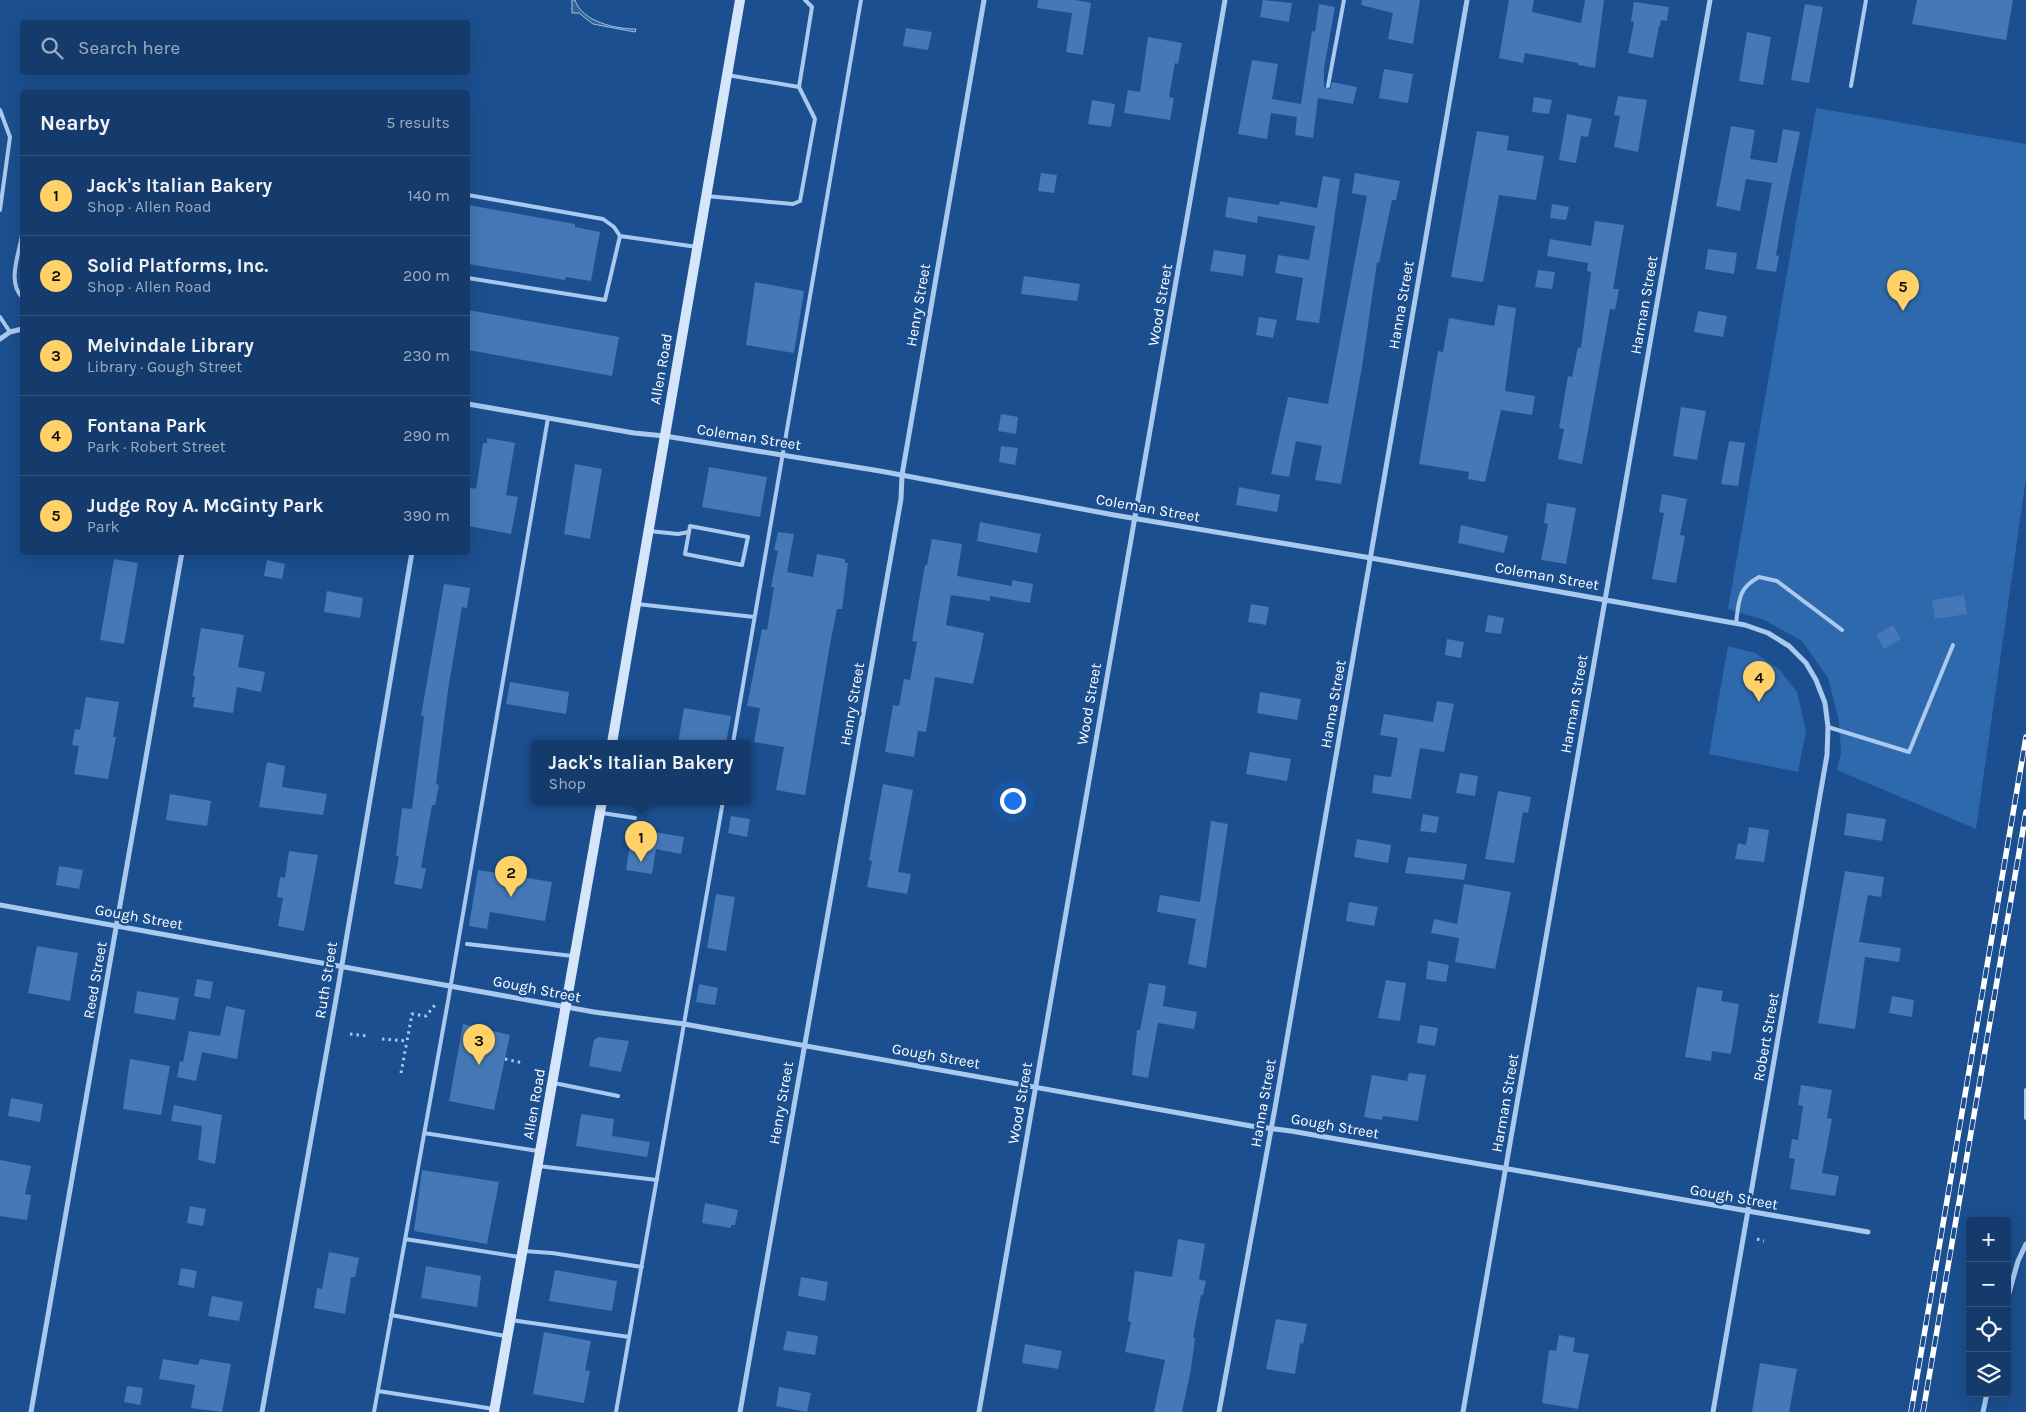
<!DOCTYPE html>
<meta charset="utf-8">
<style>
body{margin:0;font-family:Karla,sans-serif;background:#214673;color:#f1f3f6}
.controls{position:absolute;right:15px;bottom:15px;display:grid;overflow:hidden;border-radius:5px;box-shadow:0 5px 20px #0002}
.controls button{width:45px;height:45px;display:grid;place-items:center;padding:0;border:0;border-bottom:1px solid #33557e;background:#143b6b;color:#f1f3f6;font:25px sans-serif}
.you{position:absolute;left:1012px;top:800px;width:18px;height:18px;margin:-12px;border:4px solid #fff;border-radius:50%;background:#1a73e8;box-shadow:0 0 0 8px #1a73e833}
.badge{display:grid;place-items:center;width:32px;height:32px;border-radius:50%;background:#ffd166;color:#111;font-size:16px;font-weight:700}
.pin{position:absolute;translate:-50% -41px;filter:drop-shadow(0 1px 2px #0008)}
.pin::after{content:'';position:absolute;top:26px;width:18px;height:15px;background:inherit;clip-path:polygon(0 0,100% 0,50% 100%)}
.popup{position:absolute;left:531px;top:740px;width:220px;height:65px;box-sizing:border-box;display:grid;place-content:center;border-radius:5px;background:#143b6b;filter:drop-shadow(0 1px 4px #0005);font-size:16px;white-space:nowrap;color:#9dadc1}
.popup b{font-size:19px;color:#f1f3f6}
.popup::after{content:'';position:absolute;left:50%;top:100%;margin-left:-10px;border:10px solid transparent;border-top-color:#143b6b}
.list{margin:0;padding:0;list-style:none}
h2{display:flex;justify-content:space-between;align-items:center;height:65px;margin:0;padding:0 20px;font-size:21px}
h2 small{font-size:16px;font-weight:400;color:#9dadc1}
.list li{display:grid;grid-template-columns:32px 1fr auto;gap:15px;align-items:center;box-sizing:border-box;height:80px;padding:0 20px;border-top:1px solid #33557e}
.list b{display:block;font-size:19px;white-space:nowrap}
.list p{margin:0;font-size:16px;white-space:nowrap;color:#9dadc1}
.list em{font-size:16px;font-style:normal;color:#9dadc1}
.icon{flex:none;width:28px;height:28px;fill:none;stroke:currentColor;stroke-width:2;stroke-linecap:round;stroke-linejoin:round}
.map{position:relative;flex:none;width:2026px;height:1412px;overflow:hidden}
.search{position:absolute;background:#143b6b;box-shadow:0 5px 20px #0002;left:20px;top:20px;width:450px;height:55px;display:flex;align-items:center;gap:12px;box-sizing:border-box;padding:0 18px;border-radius:5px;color:#9dadc1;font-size:19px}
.panel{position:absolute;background:#143b6b;box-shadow:0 5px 20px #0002;left:20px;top:90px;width:450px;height:465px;border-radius:5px}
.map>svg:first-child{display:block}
</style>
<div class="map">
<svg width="2026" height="1412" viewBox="0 0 2026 1412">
<rect width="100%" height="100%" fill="#1b4f8f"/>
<path fill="#2e69ad" d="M1816,108L2026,144V478L1976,829L1837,770L1841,753L1839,721L1828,678L1802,641L1764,620L1728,609Z
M1728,646L1755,653L1780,670L1797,692L1806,731L1798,772L1709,754Z"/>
<path fill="#3c6290" stroke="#9cc4f0" d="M572,0H575C582,22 616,29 636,29L635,32L593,24L579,13H572Z"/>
<path fill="#4478b7" d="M1038,0H1075L1091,3L1083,55L1066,52L1072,13L1037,8Z
M1263,0L1292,3L1289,22L1260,17Z
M1362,0H1420L1413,44L1388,39L1393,13L1361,5Z
M1509,0H1534L1532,12L1581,23L1585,0H1604L1595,68L1578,65V63L1525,53L1523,63L1499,58Z
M1917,0H2013L2006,40L1912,24Z
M1634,2L1669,7L1667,21L1661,20L1660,26H1659L1653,58L1628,53L1634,22L1631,21Z
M1319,4L1335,7L1324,68V87L1330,89L1332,82L1357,87L1353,104L1318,98L1313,138L1295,135L1297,117L1271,113L1267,139L1238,134L1252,60L1278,64L1272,99L1301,104L1312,31L1315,32Z
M1805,4L1823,7L1809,83L1791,80Z
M906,28L932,32L928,50L903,46Z
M1747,32L1771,37L1763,85L1739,81Z
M1148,37L1182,43L1178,64L1175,63L1169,97L1174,98L1170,120L1124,113L1128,90L1140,92Z
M1384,69L1413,74L1408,103L1379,98Z
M1618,96L1647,100L1638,152L1614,147L1620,116L1614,115Z
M1534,97L1552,100L1549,114L1532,112Z
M1092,100L1115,104L1111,127L1088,124Z
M1567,114L1592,119L1588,137L1581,136L1576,163L1559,160Z
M1731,126L1755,130L1750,159L1777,163L1783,129L1800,132L1784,209L1776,255L1779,256L1776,272L1756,269L1772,183L1746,179L1740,211L1716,206Z
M1477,131L1509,136L1507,150L1544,156L1536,200L1499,195L1483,282L1451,277Z
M1041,173L1057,175L1054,193L1038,191Z
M1355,173L1400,181L1396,200H1392L1379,263L1377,262L1362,367L1341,484L1315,480L1322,446L1296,441L1289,477L1271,474L1288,397L1328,404L1367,196L1352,193Z
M1323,176L1340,179L1319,323L1296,320L1303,278L1275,273L1278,255L1309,260L1315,226L1258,216L1257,223L1225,217L1228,197L1279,205L1280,201L1317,208Z
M1552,204L1569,207L1566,220L1550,218Z
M468,205L575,224V227L600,232L591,281L566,277L565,280L468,264Z
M1595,221L1624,225L1613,289H1619L1615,310L1610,309L1582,464L1558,459L1564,429L1559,428L1568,376L1572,377L1578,347L1581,348L1591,272L1587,271L1588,263L1547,256L1550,239L1591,246Z
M1708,249L1737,253L1734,274L1705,269Z
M1214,250L1246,255L1243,276L1210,271Z
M1538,270L1555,272L1552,289L1535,287Z
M1024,276L1080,284L1077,301L1021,294Z
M755,282L804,291L794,353L746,345Z
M1498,305L1516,308L1505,391L1535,396L1532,415L1501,410L1485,482L1468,479L1469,472L1419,464L1438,351L1443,352L1449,318L1494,326Z
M468,310L619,337L612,376L468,350Z
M1698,311L1727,316L1723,337L1694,332Z
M1259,317L1277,320L1273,338L1256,335Z
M1681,407L1706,411L1697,460L1673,456Z
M1001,414L1018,417L1016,434L998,431Z
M487,438L515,443L506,495L518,497L511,534L468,526V487L476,489L483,443H487Z
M1729,441L1745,443L1738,486L1721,484Z
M1001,446L1018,448L1015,465L999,462Z
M575,464L602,469L590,539L564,534Z
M709,467L767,477L760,517L702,507Z
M1239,487L1280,495L1277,512L1236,505Z
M1662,494L1687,499L1680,535L1685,536L1676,583L1652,579L1664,513L1659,512Z
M1547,503L1576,508L1566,564L1541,560L1548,524L1544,523Z
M980,522L1041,534L1037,553L977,541Z
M1461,525L1508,536L1504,553L1458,543Z
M778,532L794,534L787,572L813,577L817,554L845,559V563H848L842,609H837L829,650L805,795L776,790L784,747L754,742L760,708L747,706L762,629L767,630L774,587H771L778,551L774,550Z
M932,539L962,544L957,576L1012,586V580L1033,584L1030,603L990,596V601L951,595L946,625L984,633L980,653L973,684L935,677L926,732L918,731L914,757L885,752L893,705L899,706L904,679L910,680L917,642L912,641L925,565H927Z
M114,559L138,563L124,644L100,640Z
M267,560L285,564L282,579L264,576Z
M444,584L470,588L467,608L462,607L448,690L436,784L439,785L435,805H432L421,868H426L422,889L394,884L399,856H396L402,808L412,809L424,716H421Z
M327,591L363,598L360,618L324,612Z
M1964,595L1967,614L1935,619L1932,600Z
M1251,604L1269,607L1266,625L1248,622Z
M1488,615L1504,618L1501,634L1485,632Z
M1893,625L1901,639L1884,649L1876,635Z
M201,628L244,635L238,667L265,672L261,692L237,687L233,713L193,707L195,697H192L195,676H193Z
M1447,639L1464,642L1461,658L1445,655Z
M510,682L569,692L566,714L506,704Z
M1260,692L1301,699L1297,720L1257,713Z
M86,697L119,702L113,737H116L108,779L74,774L79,746L72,745L75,729L80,730Z
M1437,701L1454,704L1444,752L1420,748L1411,799L1372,793L1374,775L1391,777L1398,738L1380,735L1384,714L1433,722Z
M684,708L731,716L726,743H678Z
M1250,752L1291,759L1287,781L1246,774Z
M267,762L285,766L282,787L327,794L323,815L259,807Z
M1460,773L1478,776L1475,796L1456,793Z
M883,784L913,790L898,872L911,874L907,894L867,887L872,861L869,860Z
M1498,791L1531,797L1528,813L1523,812L1514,863L1485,859Z
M170,794L211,801L207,826L166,820Z
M1847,813L1886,819L1882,841L1844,835Z
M1423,814L1439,817L1436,833L1420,831Z
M731,816L750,819L747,837L728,833Z
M1211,821L1228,824L1206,968L1188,964L1196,919L1157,912L1160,895L1200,902Z
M1749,827L1769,830L1764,862L1735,859L1738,843L1746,845Z
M630,828L684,837L681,854L656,849L652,874L626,870L630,844H627Z
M1357,839L1391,845L1388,863L1354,857Z
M289,851L318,855L304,931L278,926L283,898L277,897L280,877L285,878Z
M1408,857L1467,864L1464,880L1405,873Z
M59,866L83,870L79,889L56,885Z
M478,870L552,882L545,921L490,912L487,929L469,926Z
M1845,871L1884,877L1881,897L1868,895L1859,942L1901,948L1899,962L1865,957L1855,1029L1818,1023Z
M1464,884L1511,892L1495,969L1455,962L1459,938L1431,933L1434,919L1457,924Z
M716,894L735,897L726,951L707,948Z
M1349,902L1378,907L1374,926L1346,921Z
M37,946L78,953L70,1001L28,993Z
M1428,961L1449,965L1446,982L1426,979Z
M197,979L213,982L210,999L194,996Z
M1386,980L1406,983L1400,1021L1378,1018Z
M1149,983L1166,986L1163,1006L1197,1012L1194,1029L1158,1023L1148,1078L1132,1075L1137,1030H1140Z
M699,984L718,988L715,1005L696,1002Z
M1697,987L1723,991L1721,1001L1739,1004L1731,1054L1712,1051L1711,1061L1685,1057Z
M137,991L179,998L175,1020L134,1013Z
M1892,996L1914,1000L1912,1017L1889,1013Z
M226,1006L245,1010L237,1059L202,1052L196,1081L177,1077L180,1061L183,1062L189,1031L220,1036Z
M463,1024L510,1035L494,1110L449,1101Z
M1420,1025L1438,1028L1435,1046L1417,1043Z
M598,1037L629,1041L621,1072L589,1066L594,1040Z
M130,1059L170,1066L161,1115L123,1109Z
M1409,1073L1426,1075L1418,1121L1383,1116L1382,1120L1364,1117L1372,1075L1407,1081Z
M1801,1085L1832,1090L1827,1118L1832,1119L1822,1173L1839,1176L1835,1196L1790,1189L1795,1159L1789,1158L1792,1139L1798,1140L1803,1106L1798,1105Z
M11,1098L43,1104L40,1122L8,1116Z
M174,1105L222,1115L215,1164L198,1160L202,1126L171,1121Z
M581,1114L614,1119L612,1136L650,1142L647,1157L576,1146Z
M0,1160L31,1166L25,1194L31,1195L27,1220L0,1216Z
M422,1170L499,1182L487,1244L414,1231Z
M705,1203L738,1210L735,1225H731V1228L702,1223Z
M190,1206L206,1209L203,1226L187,1223Z
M1178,1239L1205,1244L1199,1279L1206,1281L1203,1295H1201L1193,1337L1195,1338L1191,1369L1182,1412H1154L1165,1360L1125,1352L1131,1322L1128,1321L1135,1271L1172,1277Z
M329,1252L359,1258L355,1277H351L345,1314L314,1308L317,1288L322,1289Z
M426,1266L481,1276L477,1307L421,1298Z
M181,1268L197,1271L194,1288L178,1285Z
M555,1270L617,1281L612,1311L549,1301Z
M801,1277L828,1282L825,1301L798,1296Z
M212,1296L243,1302L239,1321L208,1316Z
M1276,1319L1307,1324L1303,1344L1300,1343L1295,1374L1266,1369Z
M787,1331L818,1336L815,1355L783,1350Z
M544,1332L591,1341L585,1370L590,1371L584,1403L533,1394Z
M1559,1335L1575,1338L1573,1352L1589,1354L1578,1409L1542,1403L1549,1350L1556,1351Z
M1025,1344L1062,1351L1058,1369L1022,1363Z
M163,1359L198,1365L200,1359L231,1364L222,1412L191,1408L195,1385L159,1379Z
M1760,1363L1797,1369L1789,1412H1752Z
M127,1386L143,1388L140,1405L124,1402Z
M779,1387L811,1393L807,1412L776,1406Z"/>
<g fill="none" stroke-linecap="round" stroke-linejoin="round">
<path stroke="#a9c9ee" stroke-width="3" stroke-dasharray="2.5 4" stroke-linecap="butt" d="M350,1034L367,1036
M382,1039L407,1041L412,1014L426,1016L435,1005
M505,1059L523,1063
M401,1073L407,1041
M1757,1239L1764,1241"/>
<path stroke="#a9c9ee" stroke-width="4" d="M727,75L799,87
M1328,86L1344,0
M1851,86L1866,0
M0,110L10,137L0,210
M468,195L603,219L614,227L620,236L697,247
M706,196L793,204L800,201L815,119L799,87L812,7L805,0
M22,235C19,254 7,282 22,297
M468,278L605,300L620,236
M0,317L10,332
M649,531L678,534L689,532L690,526L748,537L742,565L685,554L689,532
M637,604L754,617
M1736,623C1739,601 1738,588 1759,577L1777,581L1842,630
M1828,727L1909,752L1953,645
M733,743L861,0
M602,813L635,818
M467,944L573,956
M554,1083L618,1096
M2026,1090V1118
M424,1133L538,1151
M538,1166L657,1180
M405,1239L519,1257
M523,1251L552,1253L642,1267
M391,1315L505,1336
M511,1320L629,1337
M378,1391L494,1409
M374,1412L447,1007L548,418
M616,1412L723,801"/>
<path stroke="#a9c9ee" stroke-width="5" d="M0,339L10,332L22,329
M468,404L634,433L665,436L880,471L1114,515L1371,558L1745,625L1768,633L1789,646L1806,663L1816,680L1825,703L1828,727L1827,755L1713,1412
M0,905L594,1012L684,1024L1251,1126L1291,1131L1868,1232
M2007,1300L2018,1261L2026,1244
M31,1412L182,552
M262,1412L338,988L412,552
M740,1412L901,499L902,475L984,0
M979,1412L1225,0
M1219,1412L1275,1108L1467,0
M1463,1412L1710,0
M1983,1412L1987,1393"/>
<path stroke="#d6e6fa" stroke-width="10" d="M612,743L740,0
M494,1412L602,801"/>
<defs>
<path id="rail" d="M1911,1412L2026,737
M1923,1412L2026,812"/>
</defs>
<use href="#rail" stroke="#fff" stroke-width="5.5"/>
<use href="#rail" stroke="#1b4f8f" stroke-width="4" stroke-dasharray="11" stroke-linecap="butt"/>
</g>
<g text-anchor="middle" stroke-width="5" stroke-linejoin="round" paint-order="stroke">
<g font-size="15" fill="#fff" stroke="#1b4f8f">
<text transform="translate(918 305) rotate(-80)" y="5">Henry Street</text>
<text transform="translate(1160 305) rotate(-80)" y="5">Wood Street</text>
<text transform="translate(1401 305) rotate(-80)" y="5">Hanna Street</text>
<text transform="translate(1644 305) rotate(-80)" y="5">Harman Street</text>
<text transform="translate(661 369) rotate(-80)" y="5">Allen Road</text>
<text transform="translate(749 437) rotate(9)" y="5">Coleman Street</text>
<text transform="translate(1148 508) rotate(10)" y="5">Coleman Street</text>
<text transform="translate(1547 576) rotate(10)" y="5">Coleman Street</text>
<text transform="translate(852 704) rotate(-80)" y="5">Henry Street</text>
<text transform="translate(1089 704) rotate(-80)" y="5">Wood Street</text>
<text transform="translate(1333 704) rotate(-80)" y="5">Hanna Street</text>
<text transform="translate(1574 704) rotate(-80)" y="5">Harman Street</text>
<text transform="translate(139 917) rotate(10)" y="5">Gough Street</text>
<text transform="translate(95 980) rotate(-80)" y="5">Reed Street</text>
<text transform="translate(326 980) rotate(-81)" y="5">Ruth Street</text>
<text transform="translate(537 989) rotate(11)" y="5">Gough Street</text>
<text transform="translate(1766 1037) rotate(-80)" y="5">Robert Street</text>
<text transform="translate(936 1056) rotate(10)" y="5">Gough Street</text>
<text transform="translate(781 1103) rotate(-80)" y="5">Henry Street</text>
<text transform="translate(1020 1103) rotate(-80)" y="5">Wood Street</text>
<text transform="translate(1263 1103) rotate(-80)" y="5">Hanna Street</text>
<text transform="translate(1505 1103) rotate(-80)" y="5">Harman Street</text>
<text transform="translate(534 1104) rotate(-80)" y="5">Allen Road</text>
<text transform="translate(1335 1126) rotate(10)" y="5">Gough Street</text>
<text transform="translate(1734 1197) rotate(10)" y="5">Gough Street</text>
</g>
</g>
</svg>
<div class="controls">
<button>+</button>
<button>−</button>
<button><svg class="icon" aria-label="locate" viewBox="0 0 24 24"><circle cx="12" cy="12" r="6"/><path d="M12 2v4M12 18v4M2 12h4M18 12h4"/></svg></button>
<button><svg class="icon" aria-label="layers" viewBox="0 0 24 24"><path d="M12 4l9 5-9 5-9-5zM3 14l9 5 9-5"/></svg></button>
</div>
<div class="you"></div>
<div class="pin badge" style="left:641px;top:862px">1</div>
<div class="popup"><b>Jack's Italian Bakery</b>Shop</div>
<div class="pin badge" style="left:511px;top:897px">2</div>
<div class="pin badge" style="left:479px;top:1065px">3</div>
<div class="pin badge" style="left:1759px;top:702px">4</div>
<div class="pin badge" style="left:1903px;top:311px">5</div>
<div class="search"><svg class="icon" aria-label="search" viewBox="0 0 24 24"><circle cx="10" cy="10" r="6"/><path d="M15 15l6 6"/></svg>Search here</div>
<section class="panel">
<h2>Nearby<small>5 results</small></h2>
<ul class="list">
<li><span class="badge">1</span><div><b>Jack's Italian Bakery</b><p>Shop · Allen Road</p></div><em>140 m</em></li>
<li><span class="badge">2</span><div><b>Solid Platforms, Inc.</b><p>Shop · Allen Road</p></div><em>200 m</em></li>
<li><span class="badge">3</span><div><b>Melvindale Library</b><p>Library · Gough Street</p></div><em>230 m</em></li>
<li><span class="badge">4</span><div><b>Fontana Park</b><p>Park · Robert Street</p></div><em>290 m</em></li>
<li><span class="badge">5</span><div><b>Judge Roy A. McGinty Park</b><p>Park</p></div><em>390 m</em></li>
</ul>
</section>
</div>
